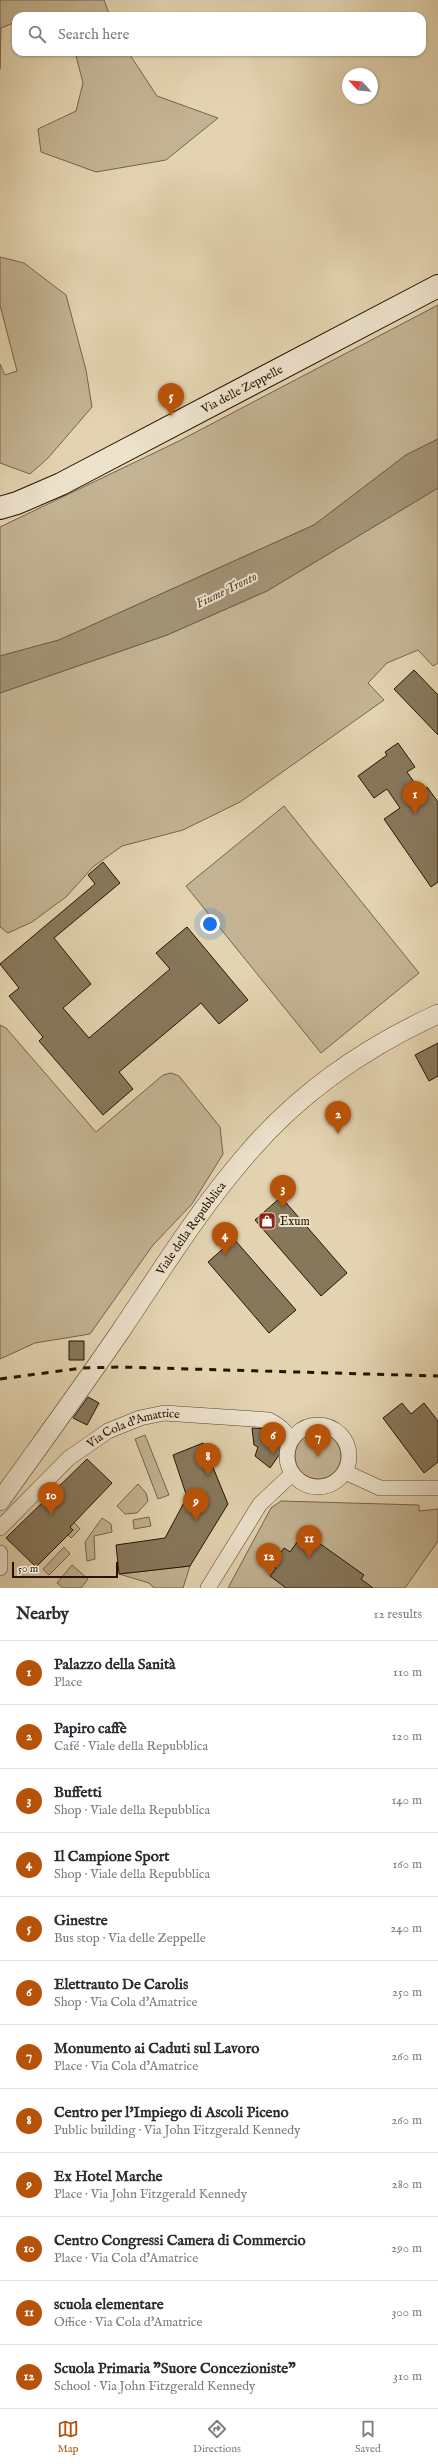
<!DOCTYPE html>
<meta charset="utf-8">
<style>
body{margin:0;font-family:"IM FELL English",serif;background:#f7f7f7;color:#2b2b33}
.compass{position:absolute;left:342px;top:68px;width:36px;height:36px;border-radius:50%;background:#fff;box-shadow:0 1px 3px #0004;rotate:296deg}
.scale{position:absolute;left:12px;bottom:10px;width:106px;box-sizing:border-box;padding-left:4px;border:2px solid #241501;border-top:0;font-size:11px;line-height:14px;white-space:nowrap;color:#241501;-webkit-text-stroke:3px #ede2cc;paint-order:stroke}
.you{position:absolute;left:210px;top:924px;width:14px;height:14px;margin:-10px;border:3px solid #fff;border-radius:50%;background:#1a73e8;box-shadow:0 0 0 6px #1a73e833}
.badge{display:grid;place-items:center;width:26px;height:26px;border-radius:50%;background:#b45309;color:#fff;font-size:13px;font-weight:700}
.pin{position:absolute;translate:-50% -33px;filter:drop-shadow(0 1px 2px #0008)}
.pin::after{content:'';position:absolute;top:21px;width:14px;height:12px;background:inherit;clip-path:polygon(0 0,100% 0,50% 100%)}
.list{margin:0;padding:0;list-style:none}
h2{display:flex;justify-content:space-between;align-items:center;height:52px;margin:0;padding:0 16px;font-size:17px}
h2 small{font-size:13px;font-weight:400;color:#7c7c81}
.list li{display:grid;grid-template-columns:26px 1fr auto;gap:12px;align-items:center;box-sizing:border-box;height:64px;padding:0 16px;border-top:1px solid #e1e1e2}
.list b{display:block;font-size:15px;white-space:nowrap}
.list p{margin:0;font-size:13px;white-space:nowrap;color:#7c7c81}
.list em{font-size:13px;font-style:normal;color:#7c7c81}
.icon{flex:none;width:22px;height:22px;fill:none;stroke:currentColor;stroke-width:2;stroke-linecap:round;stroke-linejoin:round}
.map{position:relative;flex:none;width:438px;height:1588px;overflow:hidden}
.search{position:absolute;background:#fff;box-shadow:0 1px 3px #0004;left:12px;right:12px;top:12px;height:44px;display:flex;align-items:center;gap:10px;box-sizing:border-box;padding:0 14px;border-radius:12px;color:#7c7c81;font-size:15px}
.sheet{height:820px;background:#fff}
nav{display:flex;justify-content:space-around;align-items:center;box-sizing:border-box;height:56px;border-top:1px solid #e1e1e2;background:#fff;font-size:11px;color:#7c7c81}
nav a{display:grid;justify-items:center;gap:2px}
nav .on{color:#b45309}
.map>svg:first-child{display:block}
</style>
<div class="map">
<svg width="438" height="1588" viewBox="0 0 438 1588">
<rect width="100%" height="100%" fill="#e3d3b0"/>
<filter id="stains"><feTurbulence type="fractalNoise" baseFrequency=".005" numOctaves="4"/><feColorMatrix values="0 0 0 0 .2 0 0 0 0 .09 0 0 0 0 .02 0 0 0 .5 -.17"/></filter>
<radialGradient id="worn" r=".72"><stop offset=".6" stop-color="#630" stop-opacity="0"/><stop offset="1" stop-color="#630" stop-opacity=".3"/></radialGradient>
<path fill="#c3b392" stroke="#74644a" d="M0,0H104L110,16L34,14L16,16V22L1,28L0,69Z
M75,52H128L157,96L218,118L166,160L96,172L41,152L38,129L76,111L83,83Z
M0,257L24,263L66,295L86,370L92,407L48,458L30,474L0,463V364L5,375L17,371L0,305Z
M438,305V439L406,455L314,525L59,640L0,656V527L179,441Z
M438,488V663L433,666L418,650L387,663L368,683L384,700L240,802L183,830L122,846L93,867L66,897L32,922L8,933L0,927V693L167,635L267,591Z
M284,806L419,973L321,1053L186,886Z
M0,1025L6,1028L96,1132L163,1075L171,1073L179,1076L220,1127L223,1154L192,1204L153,1245L90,1334L35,1343L0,1359Z
M295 1456a23 23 0 1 1 46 0a23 23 0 1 1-46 0Z
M145,1435L169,1495L158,1499L135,1439Z
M138,1484L146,1493L148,1501L137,1513L125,1514L117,1506Z
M281,1501L419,1505V1511L438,1509V1541L405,1588H228L271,1508Z
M149,1517L151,1526L134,1529L133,1520Z
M102,1518L111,1524L112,1532L94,1536L95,1559L87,1561L85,1542Z
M71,1519L80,1529L71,1538L68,1535L73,1530L67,1524Z
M64,1547L70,1554L49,1575L43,1569Z
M72,1565L88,1579L81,1588H63L57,1583Z
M190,1566L183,1588H154L149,1583L119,1574Z"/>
<path fill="#a29274" stroke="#706046" d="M438,439V488L267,591L167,635L0,693V656L59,640L314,525L406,455Z"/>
<path fill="#87785c" stroke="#241501" d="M414,670L438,695V735L394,689Z
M398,743L415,767L407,772L421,792L427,787L438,802V882L431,887L384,819L400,808L387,789L374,798L358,776L387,755L385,752Z
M103,862L120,883L54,938L91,984L63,1008L89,1038L170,969L156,953L187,927L248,1000L219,1024L201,1003L119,1072L133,1089L103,1115L39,1041L43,1037L9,996L19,988L0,964L95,884L88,875Z
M438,1043V1076L429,1081L415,1055Z
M281,1197L347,1273L321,1296L255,1220Z
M234,1239L296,1310L269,1333L208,1262Z
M69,1341H84V1360H69Z
M88,1397L99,1403L87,1425L73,1418Z
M402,1403L411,1414L424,1403L438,1421V1462L424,1473L383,1418Z
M252,1428L266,1429L271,1432L277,1437L284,1448L270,1468L255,1456L258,1447L254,1445Z
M203,1443L228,1504L190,1566L119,1574L116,1545L165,1538L187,1497L173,1455Z
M87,1459L112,1483L70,1527L73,1530L36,1567L6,1538Z
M300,1538L314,1548L319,1543L364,1575L361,1579L373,1588H286L270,1576L276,1568L272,1565L284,1548L290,1552Z"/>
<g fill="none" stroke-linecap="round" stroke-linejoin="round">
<defs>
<g id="minor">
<circle cx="318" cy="1456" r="31"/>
<path d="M345,1472L380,1488H438"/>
<path id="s1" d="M0,1528L69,1458L108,1431L140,1418L164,1413L269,1420C280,1426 286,1430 290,1442"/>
<path d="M0,1553V1568"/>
<path d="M208,1588L260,1504L292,1474"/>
</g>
<g id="tertiary">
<path id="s2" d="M0,1501C40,1445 81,1389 120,1332C161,1271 200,1208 248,1153C300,1092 366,1047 438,1014"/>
</g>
<g id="secondary">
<path id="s3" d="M0,508L17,503L61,484L438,286"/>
</g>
</defs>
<use href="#minor" stroke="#54442d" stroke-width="16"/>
<use href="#tertiary" stroke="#54442d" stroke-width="20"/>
<use href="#secondary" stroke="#241501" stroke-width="24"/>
<use href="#minor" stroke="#ede2cc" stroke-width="15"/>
<use href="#tertiary" stroke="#ede2cc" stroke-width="19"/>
<use href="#secondary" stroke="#ede2cc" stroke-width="22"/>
<path stroke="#241501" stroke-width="3" stroke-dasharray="7 7" stroke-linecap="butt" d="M0,1379L82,1368L119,1367L438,1376"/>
</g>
<defs>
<symbol id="shop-square" viewBox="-11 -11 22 22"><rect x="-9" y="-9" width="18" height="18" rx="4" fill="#8f2418" stroke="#ede2cc"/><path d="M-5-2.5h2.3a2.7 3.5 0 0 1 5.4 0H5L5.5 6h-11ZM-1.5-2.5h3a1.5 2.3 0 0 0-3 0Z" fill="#fff"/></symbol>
</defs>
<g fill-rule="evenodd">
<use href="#shop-square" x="257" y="1211" width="20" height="20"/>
</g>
<g text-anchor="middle" stroke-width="4" stroke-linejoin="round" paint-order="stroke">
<g font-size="12" fill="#241501" stroke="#ede2cc">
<text dy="4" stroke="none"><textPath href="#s3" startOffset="270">Via delle Zeppelle</textPath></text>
<text dy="4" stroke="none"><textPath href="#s2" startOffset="333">Viale della Repubblica</textPath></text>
<text dy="4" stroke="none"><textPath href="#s1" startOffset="171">Via Cola d'Amatrice</textPath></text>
</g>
<g font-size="12" fill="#241501" stroke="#ede2cc" text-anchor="start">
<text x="280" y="1225">Exum</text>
</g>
<g font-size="13" font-style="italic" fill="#56472f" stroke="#ede2cc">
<text transform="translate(226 589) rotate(-26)" y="5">Fiume Tronto</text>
</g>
</g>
<rect width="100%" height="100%" filter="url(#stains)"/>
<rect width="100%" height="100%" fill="url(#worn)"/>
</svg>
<svg class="compass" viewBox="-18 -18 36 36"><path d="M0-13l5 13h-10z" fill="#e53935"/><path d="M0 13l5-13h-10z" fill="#7c7c81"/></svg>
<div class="scale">50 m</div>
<div class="you"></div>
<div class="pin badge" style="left:415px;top:814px">1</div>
<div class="pin badge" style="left:338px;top:1134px">2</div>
<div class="pin badge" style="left:283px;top:1208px">3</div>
<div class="pin badge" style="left:225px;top:1255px">4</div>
<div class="pin badge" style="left:171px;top:416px">5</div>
<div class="pin badge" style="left:273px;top:1455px">6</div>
<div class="pin badge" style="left:318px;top:1457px">7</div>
<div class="pin badge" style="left:208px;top:1476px">8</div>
<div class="pin badge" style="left:196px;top:1521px">9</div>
<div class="pin badge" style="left:51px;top:1515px">10</div>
<div class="pin badge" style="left:309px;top:1558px">11</div>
<div class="pin badge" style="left:269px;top:1576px">12</div>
<div class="search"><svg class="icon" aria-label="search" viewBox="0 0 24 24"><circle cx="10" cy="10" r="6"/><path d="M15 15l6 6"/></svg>Search here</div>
</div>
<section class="sheet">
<h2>Nearby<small>12 results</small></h2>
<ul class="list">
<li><span class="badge">1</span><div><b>Palazzo della Sanità</b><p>Place</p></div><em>110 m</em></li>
<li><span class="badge">2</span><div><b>Papiro caffè</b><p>Café · Viale della Repubblica</p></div><em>120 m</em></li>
<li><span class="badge">3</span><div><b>Buffetti</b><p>Shop · Viale della Repubblica</p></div><em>140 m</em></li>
<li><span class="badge">4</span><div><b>Il Campione Sport</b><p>Shop · Viale della Repubblica</p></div><em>160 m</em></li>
<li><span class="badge">5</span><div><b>Ginestre</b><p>Bus stop · Via delle Zeppelle</p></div><em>240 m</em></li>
<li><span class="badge">6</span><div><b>Elettrauto De Carolis</b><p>Shop · Via Cola d'Amatrice</p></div><em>250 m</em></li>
<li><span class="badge">7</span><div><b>Monumento ai Caduti sul Lavoro</b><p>Place · Via Cola d'Amatrice</p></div><em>260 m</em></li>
<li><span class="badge">8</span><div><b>Centro per l'Impiego di Ascoli Piceno</b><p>Public building · Via John Fitzgerald Kennedy</p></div><em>260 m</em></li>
<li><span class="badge">9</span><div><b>Ex Hotel Marche</b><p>Place · Via John Fitzgerald Kennedy</p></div><em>280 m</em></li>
<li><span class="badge">10</span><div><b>Centro Congressi Camera di Commercio</b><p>Place · Via Cola d'Amatrice</p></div><em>290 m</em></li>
<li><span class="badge">11</span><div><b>scuola elementare</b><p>Office · Via Cola d'Amatrice</p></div><em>300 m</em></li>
<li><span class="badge">12</span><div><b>Scuola Primaria &quot;Suore Concezioniste&quot;</b><p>School · Via John Fitzgerald Kennedy</p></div><em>310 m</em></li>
</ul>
</section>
<nav>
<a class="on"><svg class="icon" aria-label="map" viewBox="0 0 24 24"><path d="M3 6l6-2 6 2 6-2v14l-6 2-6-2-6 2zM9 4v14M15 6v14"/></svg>Map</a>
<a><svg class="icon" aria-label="directions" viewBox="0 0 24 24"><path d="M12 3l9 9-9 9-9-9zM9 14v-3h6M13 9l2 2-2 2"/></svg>Directions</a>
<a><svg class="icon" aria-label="saved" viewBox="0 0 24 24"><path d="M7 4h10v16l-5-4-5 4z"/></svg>Saved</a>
</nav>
